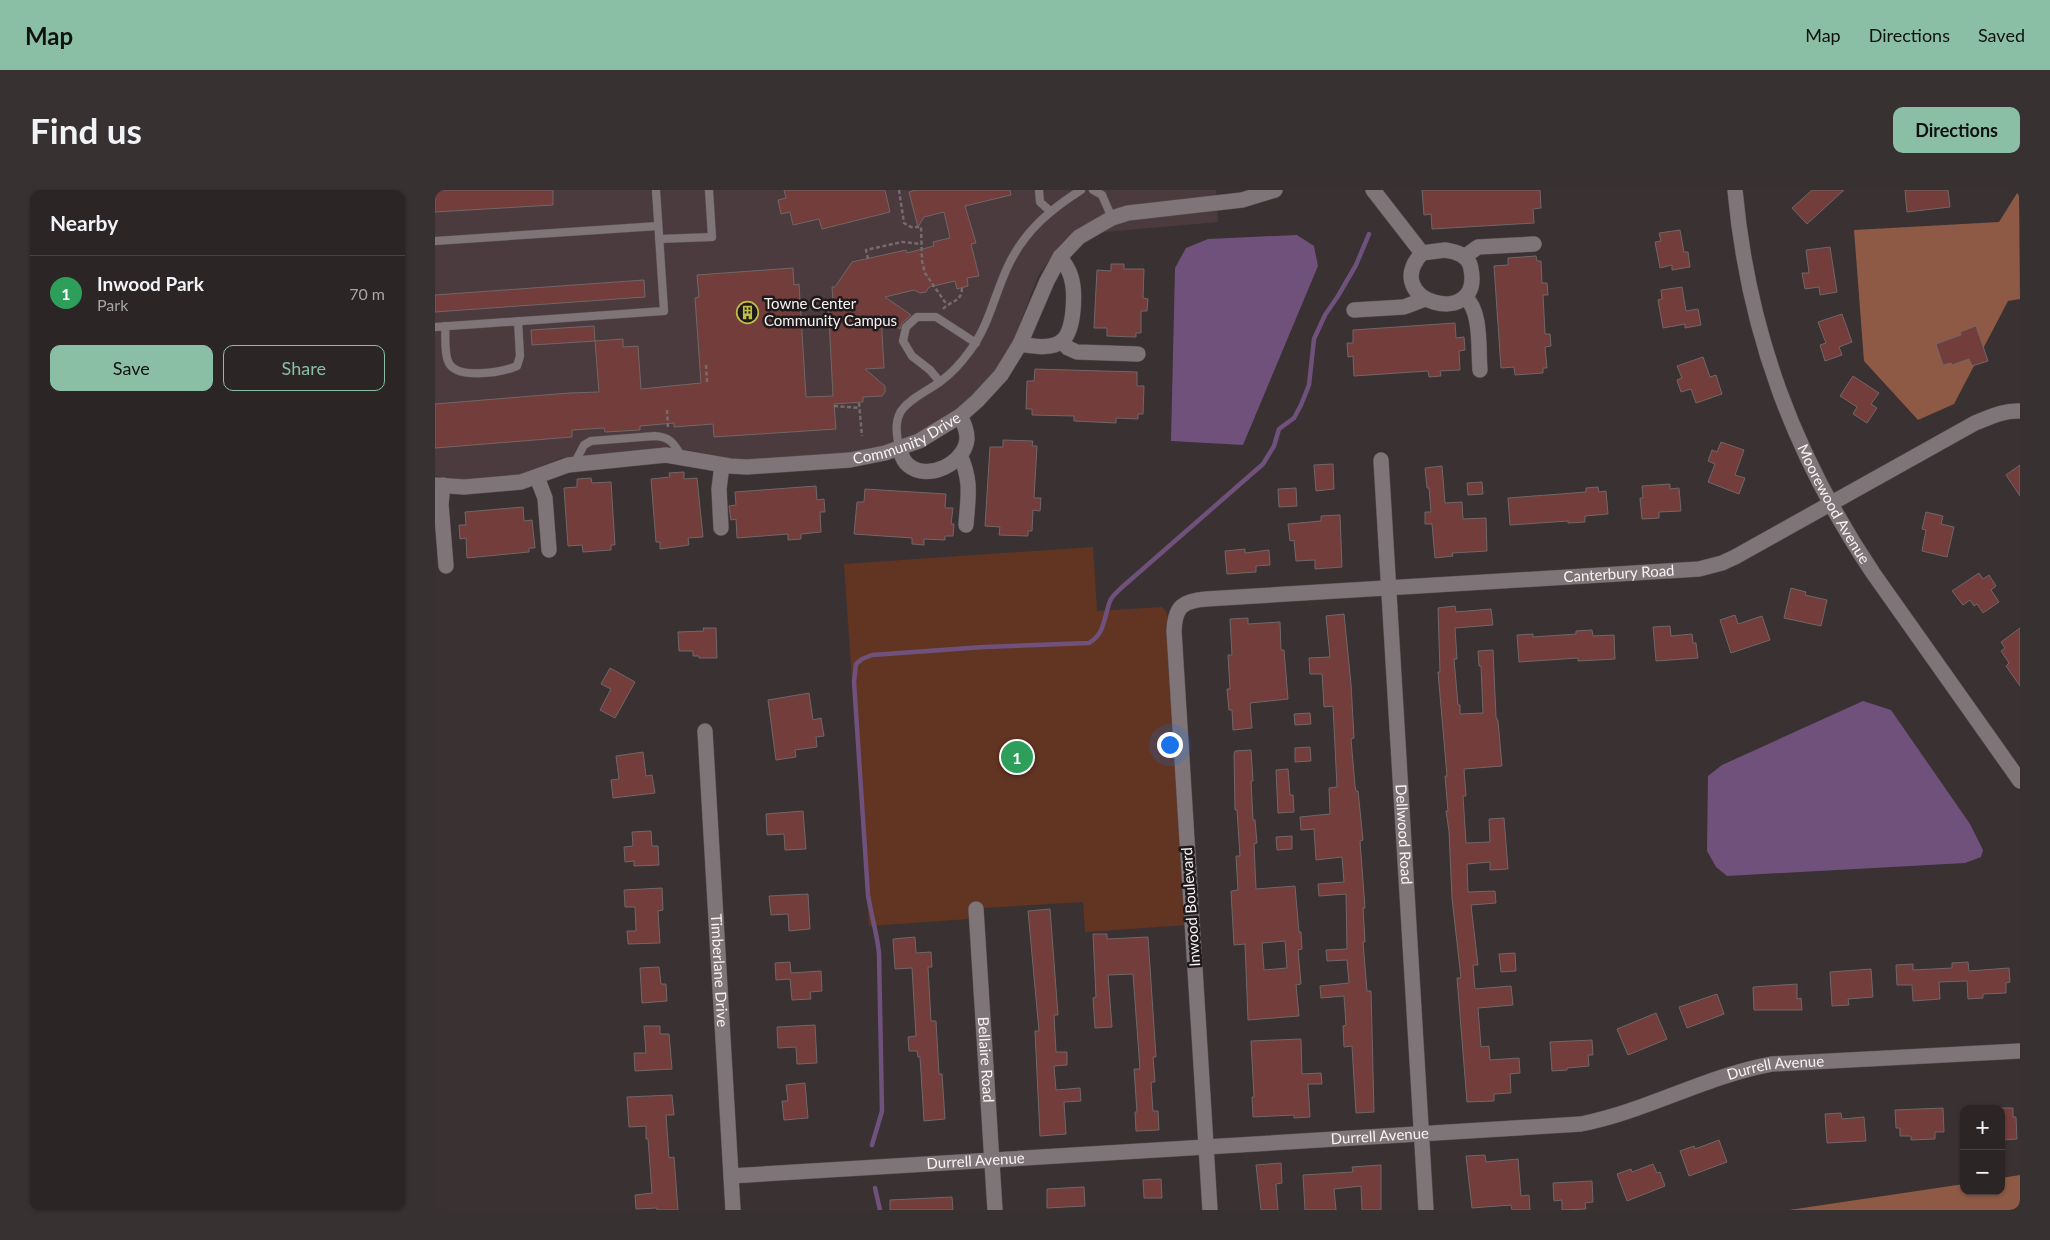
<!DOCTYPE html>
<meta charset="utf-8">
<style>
body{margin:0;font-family:Lato,sans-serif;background:#383132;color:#f1f3f6}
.controls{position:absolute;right:15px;bottom:15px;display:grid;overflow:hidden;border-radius:10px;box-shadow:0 1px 4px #0004}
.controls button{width:45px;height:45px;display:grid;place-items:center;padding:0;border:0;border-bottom:1px solid #484243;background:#2c2526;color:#f1f3f6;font:25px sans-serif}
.you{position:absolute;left:734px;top:554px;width:18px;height:18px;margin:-12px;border:4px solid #fff;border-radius:50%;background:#1a73e8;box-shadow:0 0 0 8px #1a73e833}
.badge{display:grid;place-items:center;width:32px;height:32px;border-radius:50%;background:#8abfa5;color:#fff;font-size:16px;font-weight:700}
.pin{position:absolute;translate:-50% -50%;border:2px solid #fff;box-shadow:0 1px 5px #0006}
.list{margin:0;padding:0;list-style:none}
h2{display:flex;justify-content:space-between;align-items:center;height:65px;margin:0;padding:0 20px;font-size:21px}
h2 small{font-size:16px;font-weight:400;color:#a6a5a7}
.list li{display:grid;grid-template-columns:32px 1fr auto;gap:15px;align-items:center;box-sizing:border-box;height:75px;padding:0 20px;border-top:1px solid #484243}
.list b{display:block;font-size:19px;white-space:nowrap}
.list p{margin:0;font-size:16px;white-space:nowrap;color:#a6a5a7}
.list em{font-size:16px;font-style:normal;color:#a6a5a7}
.actions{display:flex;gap:10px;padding:15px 20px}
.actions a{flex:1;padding:11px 0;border:1px solid #8abfa5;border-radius:10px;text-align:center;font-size:18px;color:#8abfa5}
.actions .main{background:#8abfa5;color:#111}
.map{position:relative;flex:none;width:1585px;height:1020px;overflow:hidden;border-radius:10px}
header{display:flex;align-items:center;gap:30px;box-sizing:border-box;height:70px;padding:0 25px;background:#8abfa5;color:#111}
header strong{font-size:24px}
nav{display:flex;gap:28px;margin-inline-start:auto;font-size:18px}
.intro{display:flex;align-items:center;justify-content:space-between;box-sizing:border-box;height:120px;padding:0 30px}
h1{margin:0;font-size:35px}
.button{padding:12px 22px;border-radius:10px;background:#8abfa5;color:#111;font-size:18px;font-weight:700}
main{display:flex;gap:30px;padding:0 30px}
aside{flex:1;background:#2c2526;border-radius:10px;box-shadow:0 1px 4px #0004}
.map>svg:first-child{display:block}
</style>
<header>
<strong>Map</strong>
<nav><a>Map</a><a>Directions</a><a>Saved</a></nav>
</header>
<div class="intro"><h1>Find us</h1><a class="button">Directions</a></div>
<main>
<aside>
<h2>Nearby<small></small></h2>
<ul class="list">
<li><span class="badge" style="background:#2e9e5b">1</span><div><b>Inwood Park</b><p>Park</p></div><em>70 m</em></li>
</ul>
<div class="actions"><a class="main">Save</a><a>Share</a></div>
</aside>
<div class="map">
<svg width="1585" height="1020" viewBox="0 0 1585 1020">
<rect width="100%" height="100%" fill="#3a3133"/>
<path fill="#4b3b3f" d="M0,0H781L783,32L636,45L627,53L604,84L578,151L561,181L542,205L503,235L466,252L421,262L305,270L252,260L231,259L126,268L84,285L26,290L0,286Z"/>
<path fill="#623522" d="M658,357L662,421L727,417L732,423L753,735L650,742L648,712L548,718V728L434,736L409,374Z"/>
<path fill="#8e5a45" d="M1584,0L1585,109L1573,111L1519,214L1483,230L1429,171L1419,40L1564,32Z
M1585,985V1020H1354L1529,994V1001H1566V988Z"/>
<path fill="#6f517c" d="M862,45L879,56L883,76L808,255L736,251L740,78L751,58L773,49Z
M1428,511L1456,520L1535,634L1548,660L1546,667L1530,673L1292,686L1281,677L1272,661L1273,586L1287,575Z"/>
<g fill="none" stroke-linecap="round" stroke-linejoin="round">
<path stroke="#6f517c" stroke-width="4.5" d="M437,955L447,921L444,763C442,743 436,724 433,705L419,492L421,474L427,469L437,465L549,457L654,453C670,444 669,427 675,411C677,406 682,402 685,399L828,274L839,256L844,239L859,228L866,215L874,195L879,149L890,125L903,106L921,75L934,44
M440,998L445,1020"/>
</g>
<path fill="#733d3c" stroke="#716666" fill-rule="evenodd" d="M0,0H118V15L0,22Z
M349,0H450L455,22L387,39L384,29L358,35L355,22L346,24L343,10L351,8Z
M481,0H575L576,5L530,16L541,53L536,54L544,86L532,88L533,96L522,99L520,91L494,97L491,102L485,103L479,100L450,107L476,125L467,133L465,139L446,125L449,178L430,179L450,196V202L447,206L428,207V212L399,214L401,239L279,247L278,234L239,237V233L205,236V240L170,242L169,238L137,240V247L0,258V214L134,203L164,202L160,151L188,149V157L203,156L206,199L266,193L260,108L264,107L262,85L358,78L359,95L364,94L371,207L398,206L393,110H398L397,97H400L417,72L471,60L472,63L499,56L498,52L515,48L509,22L489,27L483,37L474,2Z
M987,0H1105L1106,18L1098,19L1099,33L997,39L996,24L989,25Z
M1377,0H1409L1372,34L1357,18Z
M1470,0H1513L1515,17L1472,22Z
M1245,40L1249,62H1253L1255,77L1237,80V75L1225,78L1220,52L1226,51L1224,43Z
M1395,57L1402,102L1385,105L1384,97L1370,99L1367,83H1374L1371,60Z
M1101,66L1102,71H1106L1107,93H1112L1113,105H1108L1110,144H1115L1116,156L1110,157L1112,178H1108V183L1080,185L1079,177L1066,178L1059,76L1073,75V68Z
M676,74H689V79H709L708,108L713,109L712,121H706V143H701V147L672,146V138H659L662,80L676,81Z
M209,90L210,107L0,122V105Z
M1247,97L1251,121L1263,119L1266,135L1250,138V134L1228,138L1223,110L1227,109L1226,100Z
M1407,124L1417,152L1404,157L1407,165L1390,171L1385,155L1391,153L1383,132Z
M1020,133L1021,148L1029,147L1030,160L1024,161L1025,180L1005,181L1006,186L994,187L993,181L919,186L918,166L913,167L912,153H918V140Z
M159,136L160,151L97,155L96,140Z
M1541,136L1553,171L1537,176L1534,169L1517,175L1516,173L1508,175L1501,154L1526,145L1525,142Z
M1268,167L1275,187L1281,185L1287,204L1261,213L1256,199L1246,202L1242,190L1247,188L1242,176Z
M600,179L702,182V196H709L708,224H703V229L681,228V233L639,231V226L597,225V219H591L592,191H599Z
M1418,186L1444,203L1436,214L1442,218L1432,233L1418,224L1422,217L1405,206Z
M568,250L598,251L597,256H602L599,308H606L605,321L598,320L597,341H593V346L564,345L565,337L550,336L555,257H568Z
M1286,252L1309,260L1300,285L1310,288L1304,304L1273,292L1280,274L1273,271L1277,260L1282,262Z
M898,274L899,299L881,301L879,275Z
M1585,275V306L1571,285Z
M1007,276L1010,313L1027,312L1028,329L1051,328L1052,361L1017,363L1018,366L1000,368L997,334H990V322H996L994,298H992L990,278Z
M249,282V289L262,288L268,347L253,348L254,355L225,359V352H221L216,289L235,287L234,283Z
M156,288L157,293L176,292L180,355H176V360L148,362L147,355L133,356L129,298L142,297V289Z
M1047,292L1048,304L1033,305L1032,293Z
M1235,294V299L1244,298L1246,321L1224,322V328L1207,329L1205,308H1208L1207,296Z
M381,296L382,310L389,309L390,322H385L386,342L366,344V349L353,350V344L302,348L301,329L296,330L294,316L301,315L300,302Z
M1163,297L1164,302L1171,301L1173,324L1150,326V332L1133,333V331L1075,335L1073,308L1151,302V298Z
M861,298L862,316L844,317L843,299Z
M430,299L511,304L510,318H518L516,334H519L518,346H510V350L489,349V355L477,354V348L419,344L422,312H429Z
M88,317L89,331L97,330L100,358H94V362L32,368L31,348L25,349L24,335H31L30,322Z
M1491,322L1508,326L1506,334L1519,337L1512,367L1487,361L1491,340L1487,339Z
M905,325L907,377L880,379V370L861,371L859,350L855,351L853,334L886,331V326Z
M810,359V363L834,360L835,375L821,376V382L792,384L790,361Z
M1544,383L1548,389L1554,385L1561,396L1556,400L1564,412L1548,423L1542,414L1539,416L1535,410L1528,415L1517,401Z
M1356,398L1371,402L1370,405L1392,410L1386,436L1349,428Z
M1020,416L1021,422L1056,419L1058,435L1020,438L1022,469H1019L1023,515H1025V524L1048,523L1046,476H1044L1043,461L1058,460L1061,527L1063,531L1067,576L1029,579L1031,606H1028L1031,653L1055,652L1054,629L1069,628L1073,679L1055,680V672L1032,674L1033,702L1060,701L1061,713L1036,715L1043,775H1038L1040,799L1076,796L1078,815L1043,818L1046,857L1054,856L1055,870L1084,868L1085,883L1075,884L1076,903L1059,904V911L1032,912L1022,788H1026L1017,708L1014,641L1011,621H1013L1010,586H1012L1003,482H1005L1003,418Z
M909,424L916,494L919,548L916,549L920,596L921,601H923L928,650L925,651L930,718H928L930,752H928L932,801H936L939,922L921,923L917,856L909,857L908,836L911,835L909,806L886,808L885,796L914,793L912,770L892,771L891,760L912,759L911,704L884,706L883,694L909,692L907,667L881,670L879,639L866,640L865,627L895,624L894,598L902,597L898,516L889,517L887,484H875L874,468L895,467L891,426Z
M1300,425L1303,434L1327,426L1335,450L1296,463L1285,430Z
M813,428V434L845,432L846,460H849L853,509L815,513L817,538L798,540L797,520H794L792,499H795L793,465H797L795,429Z
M1235,436L1236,446L1257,444L1258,453H1261L1263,468L1221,471L1218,437Z
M268,438H281L282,468H264V466H258V461H244L243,442L269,441Z
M1585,438V496L1571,476L1574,473L1566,461L1570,458L1566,452Z
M1157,440L1158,446L1179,445L1180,469L1143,471V468L1084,472L1082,445L1098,444V447L1141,444V441Z
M175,478L200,492L180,528L165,520L176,499L166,494Z
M374,503L378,530L386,528L389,546L381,547L382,557L360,560L361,567L341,570L333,510Z
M875,523L876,534L860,535L859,524Z
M875,557L876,571L860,572V558Z
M816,560L818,591H816L818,630H820L822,653L819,654L821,699L860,696L864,742H866L867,759L863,760L866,794L861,795L864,826L813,830L810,754L799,755L796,701L803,700L801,666H805L802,620H800L799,564L800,561ZM850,751L852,778L829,780L827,753Z
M208,562L211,586L217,585L220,603L178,608L176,590L184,589L181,566Z
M853,579L855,605H858L859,622L843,623L841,580Z
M368,621L371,659L350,660L349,644L332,645L331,624Z
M216,641L217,656H223L224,675L199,676V671L190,672L189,657L198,656L197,642Z
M857,646V659L842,660L841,647Z
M227,698L228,720L223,721L225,753L193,754L192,741H201L200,717H190L189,700Z
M373,704L375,739L354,741L353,724L336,725L334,706Z
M615,719L623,825H619L621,862H632V875L619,876L621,900L645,898L646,911L629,912L631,944L605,946L600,841H604L593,721Z
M658,744H672V749L713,747L721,867H718L720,892H716L718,921H723L724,940L701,941L700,922H702L699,879H705L698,784L673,785L677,837L660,838L658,808L661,807Z
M480,747L481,763L496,762L497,777H493L496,831H501L504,884H507L510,929L489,931L485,867H483L482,861H474L473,847L481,846L477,778L460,779L458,749Z
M1080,763L1081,781L1066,782L1064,764Z
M355,772L356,783L386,781L387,801L375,802L376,809L357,810L355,789L341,790L340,773Z
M1533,772L1534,781L1574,778L1575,792L1571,793V803L1548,804V808L1533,809L1532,791L1504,792L1505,809L1478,811L1477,795H1462L1461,775L1478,774V780L1517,778V773Z
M224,777L226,794H231L232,811L207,813L205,778Z
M1436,779L1438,807L1413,809L1414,815L1397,816L1395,782Z
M1362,794V809L1366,808L1367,820H1319L1318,797Z
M1282,804L1289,824L1252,838L1244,817Z
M1221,823L1232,849L1193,865L1182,839Z
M380,835L382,873L362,874L361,857L343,858L342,837Z
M209,836H225V844H234L237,879L200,881L199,863H211Z
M866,849L867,884L886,883L887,894H873L875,927L859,928V925L818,927L817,907H819L816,851Z
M1157,850L1158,865H1153L1154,876L1132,878V880L1117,881L1115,852Z
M370,893L373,928L349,930L347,911H353L351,895Z
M237,905L239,925H231L234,968L239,967L243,1020H222V1018L201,1019L200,1005L217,1003L213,949H211V936L194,937L192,907Z
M1508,918L1509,942H1500V949L1476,950V946H1465V938H1461L1460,920Z
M1578,918V927H1581L1582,949L1566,950V918Z
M1406,923L1407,929L1429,927L1431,951L1392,953L1390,924Z
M1284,950L1292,972L1254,986L1245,961L1259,956L1260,959Z
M1050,965L1051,972L1083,969L1086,1006L1094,1005L1095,1020H1077L1076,1015L1037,1018L1031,966Z
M846,973L847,993L841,994L843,1020H826L821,975Z
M1218,974L1222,983L1225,982L1230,996L1192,1011L1182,984L1196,979L1197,982Z
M946,975V1020H927L926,996L899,999L901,1020H870L868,985L918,982L917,977Z
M726,989L727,1008H709L708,990Z
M1157,991L1158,1012L1150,1013L1151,1019L1127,1020V1010L1119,1011L1118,993Z
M649,997L650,1016L612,1018V999Z
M517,1007L518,1020H455V1010Z"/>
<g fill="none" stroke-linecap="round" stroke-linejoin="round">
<defs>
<path id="service" d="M604,0L605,12L615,21
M658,0L667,5L677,28
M224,49L277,47L274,0
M0,51L223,36
M10,136C11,146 9,162 13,171C20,191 67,182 82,176L85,166L83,131
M0,137L229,121L221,0
M505,192L495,180L477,166L468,151L471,137L482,127H501L541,153
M464,258C462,246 459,233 466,221C475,208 493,201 506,191C517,183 526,173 534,162C555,135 560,101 575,72C591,40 616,19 646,0
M139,274L149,255L156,251L220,246C236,247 239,254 247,267"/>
<g id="minor">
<path d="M938,0L987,63"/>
<path id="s1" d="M1300,0C1313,142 1359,265 1438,383L1585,591"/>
<path d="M1010,60C1022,62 1034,65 1036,79C1048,140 943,112 987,63Z"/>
<path d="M1029,67L1043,57L1099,54"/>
<path d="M1030,107C1047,121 1043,159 1045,180"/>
<path d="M919,120L969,117L990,109"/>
<path d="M627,151L633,158L642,162L703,164"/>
<path d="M585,154C598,156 616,160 627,151C640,140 641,99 635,84C633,78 629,73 625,67"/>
<path d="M464,258C466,264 468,271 473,275C493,292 530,273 532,249C532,240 529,233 525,226"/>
<path d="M525,265C537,292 533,306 531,335"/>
<path id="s2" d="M946,270L991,1020"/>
<path d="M102,287L110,308L114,360"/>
<path id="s3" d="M0,295L29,297L86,292L133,275L231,265L295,276L312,277L415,270L450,263L484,251L525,226L542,211L566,185L585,154L612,91L625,67L644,47L677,28L693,23L807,10L840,0"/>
<path d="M8,295L6,314L11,376"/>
<path d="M286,338L284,299L287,275"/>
<path id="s4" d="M270,541L298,1020"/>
<path id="s5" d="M541,719L560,1020"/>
<path id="s6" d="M296,986L1146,934C1212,921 1271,886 1337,874L1585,861"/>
<path id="s7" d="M775,1020L739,441C740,416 748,411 771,409L1264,379L1287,373L1300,367L1540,233C1555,227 1569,220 1585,221"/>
</g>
</defs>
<use href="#service" stroke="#595153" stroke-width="9"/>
<use href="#minor" stroke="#595153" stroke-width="16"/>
<path stroke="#746b6d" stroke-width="2.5" stroke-dasharray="4 2.5" stroke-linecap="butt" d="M464,0L469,33L476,37H486L487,71L490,83L512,115
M433,69L431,60L467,52L487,54
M508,119C516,110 527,113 527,97
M271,175L272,192
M424,213L427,246
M399,216L425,218
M232,220L233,237"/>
<use href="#service" stroke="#7f7477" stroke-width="8"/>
<use href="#minor" stroke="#7f7477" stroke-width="15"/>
</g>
<defs>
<symbol id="building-ring" viewBox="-11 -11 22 22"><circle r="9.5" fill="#1e1a1b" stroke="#bebf42" stroke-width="1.5"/><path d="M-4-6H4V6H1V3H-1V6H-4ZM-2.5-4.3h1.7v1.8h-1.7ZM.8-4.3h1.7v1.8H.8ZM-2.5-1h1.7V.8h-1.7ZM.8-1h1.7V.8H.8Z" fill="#bebf42"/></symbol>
</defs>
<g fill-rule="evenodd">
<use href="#building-ring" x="300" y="110" width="25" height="25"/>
</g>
<g text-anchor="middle" stroke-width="5" stroke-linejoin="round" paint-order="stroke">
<g font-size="15" fill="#f8f2f3" stroke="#1e1a1b" text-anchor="start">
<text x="329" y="119">Towne Center<tspan x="329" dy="17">Community Campus</tspan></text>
</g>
<g font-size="15" fill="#f8f2f3" stroke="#1e1a1b">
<text dy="5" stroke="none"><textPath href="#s3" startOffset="481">Community Drive</textPath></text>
<text dy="5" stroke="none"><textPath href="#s1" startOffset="332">Moorewood Avenue</textPath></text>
<text dy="5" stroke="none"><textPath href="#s7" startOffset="1046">Canterbury Road</textPath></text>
<text dy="5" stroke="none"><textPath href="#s2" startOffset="375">Dellwood Road</textPath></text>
<text transform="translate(756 717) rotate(-94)" y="5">Inwood Boulevard</text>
<text dy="5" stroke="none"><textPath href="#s4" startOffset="240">Timberlane Drive</textPath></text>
<text dy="5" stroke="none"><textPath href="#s5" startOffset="151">Bellaire Road</textPath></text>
<text dy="5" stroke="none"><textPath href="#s6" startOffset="1055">Durrell Avenue</textPath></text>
<text dy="5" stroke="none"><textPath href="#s6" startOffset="650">Durrell Avenue</textPath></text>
<text dy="5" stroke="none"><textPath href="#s6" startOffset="245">Durrell Avenue</textPath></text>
</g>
</g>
</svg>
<div class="controls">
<button>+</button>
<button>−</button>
</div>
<div class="you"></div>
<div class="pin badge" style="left:582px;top:567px;background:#2e9e5b">1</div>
</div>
</main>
